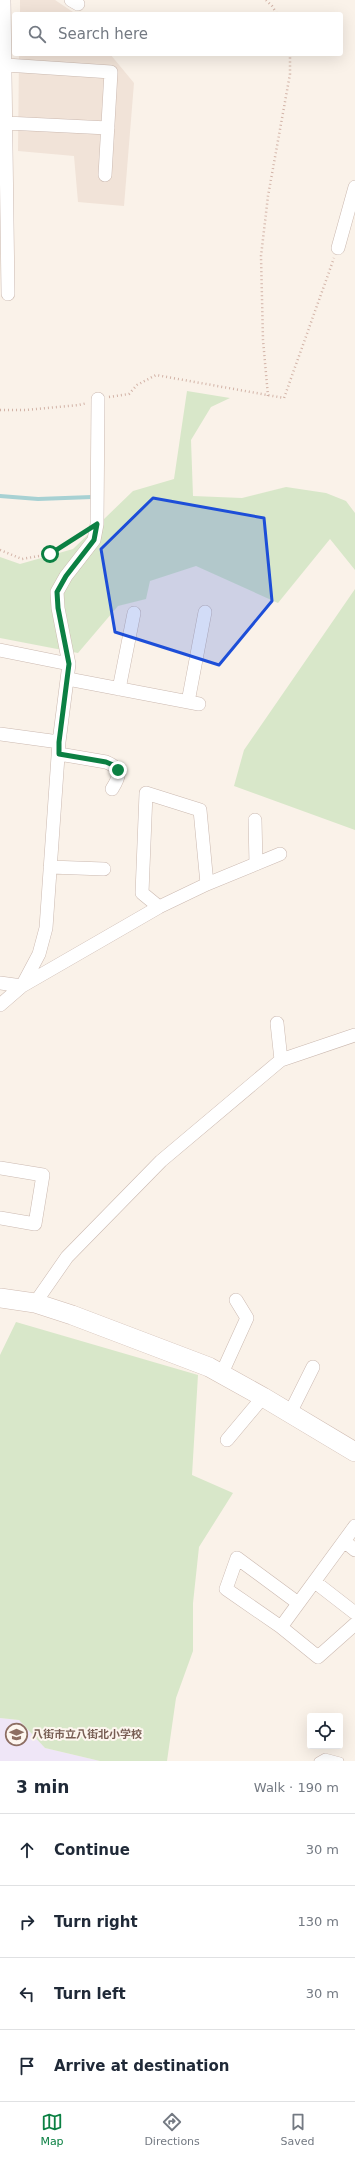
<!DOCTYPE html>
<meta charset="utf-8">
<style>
body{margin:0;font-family:"DejaVu Sans","Noto Sans JP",sans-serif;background:#f6f6f7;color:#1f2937}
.controls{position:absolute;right:12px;bottom:12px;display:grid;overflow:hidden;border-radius:4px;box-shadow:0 4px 16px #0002}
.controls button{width:36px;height:36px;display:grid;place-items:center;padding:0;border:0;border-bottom:1px solid #e0e1e3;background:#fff;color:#1f2937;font:20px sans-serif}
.stop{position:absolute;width:12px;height:12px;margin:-9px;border:3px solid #0b8043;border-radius:50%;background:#fff}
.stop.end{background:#0b8043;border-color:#fff;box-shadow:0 1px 4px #0008}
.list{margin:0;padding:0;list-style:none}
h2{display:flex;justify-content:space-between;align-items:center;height:52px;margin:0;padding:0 16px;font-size:17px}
h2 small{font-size:13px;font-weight:400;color:#747a83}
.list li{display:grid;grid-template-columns:26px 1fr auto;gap:12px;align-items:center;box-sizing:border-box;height:72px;padding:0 16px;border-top:1px solid #e0e1e3}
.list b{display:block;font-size:15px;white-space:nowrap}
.list em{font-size:13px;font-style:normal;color:#747a83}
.icon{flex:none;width:22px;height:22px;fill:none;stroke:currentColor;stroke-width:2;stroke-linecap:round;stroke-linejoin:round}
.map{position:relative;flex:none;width:355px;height:1761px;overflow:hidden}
.search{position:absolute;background:#fff;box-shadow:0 4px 16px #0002;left:12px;right:12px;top:12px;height:44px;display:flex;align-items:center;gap:10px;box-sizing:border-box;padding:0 14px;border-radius:4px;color:#747a83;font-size:15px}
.sheet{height:340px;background:#fff}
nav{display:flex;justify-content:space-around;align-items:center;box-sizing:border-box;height:56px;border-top:1px solid #e0e1e3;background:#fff;font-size:11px;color:#747a83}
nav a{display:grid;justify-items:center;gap:2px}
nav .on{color:#0b8043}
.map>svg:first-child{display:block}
</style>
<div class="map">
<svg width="355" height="1761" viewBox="0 0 355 1761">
<rect width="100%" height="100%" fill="#faf2e9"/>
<path fill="#f1e3d8" d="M20,0H55L76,14H20Z
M19,54H110L134,83L124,206L78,202L74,156L18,151Z"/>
<path fill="#efe6f7" d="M0,1718L19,1720L45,1748L100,1761H0Z"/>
<path fill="#d8e7c9" d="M187,391L230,398L211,407L191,440L193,496L242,498L286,487L326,493L346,501L355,513V570L330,539L278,603L196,566L150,581L146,599L118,606L78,653L0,638V557L20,564L73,549L133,491L174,479Z
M355,589V830L234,786L244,750Z
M16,1322L198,1375L192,1475L233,1493L199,1547L193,1603V1651L176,1698L167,1761H100L45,1748L19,1720L0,1718V1355Z"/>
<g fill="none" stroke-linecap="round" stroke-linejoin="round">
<path stroke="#a7d1d3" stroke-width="4" d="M0,496L38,499L92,497"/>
<defs>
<path id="lane" d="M318,1761L325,1757L340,1761"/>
<path id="street" d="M4,0L8,294
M71,0L78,4
M6,65L111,72L105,175
M6,123L108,128
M338,248L355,187
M0,650L69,664
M68,679L199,704
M119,689L134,613
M188,702L205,612
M0,734L59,742
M59,754L106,762C123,769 120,776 112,789
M255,820L256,864
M50,867L104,869
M159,907L142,893L146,793L200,810L207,884
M0,983L22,986L39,954L46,928L59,742L69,664L58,608L57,592L66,576L94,540L97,524L98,399
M0,1005L22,986L159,907L207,884L280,854
M277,1023L281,1060
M0,1168L43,1175L35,1224L0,1218
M35,1303L67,1257L161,1161L281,1060L355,1035
M222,1373L247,1318L236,1300
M290,1413L313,1367
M227,1440L263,1397
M344,1541L355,1550
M315,1582L355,1613
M298,1603L237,1558L226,1589L281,1627L318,1657L355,1624
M281,1627L355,1526"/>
<path id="secondary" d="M0,1298L35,1303L72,1315L209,1367L263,1397L355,1452"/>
</defs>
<use href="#lane" stroke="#cbb9b0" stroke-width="8"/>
<use href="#street" stroke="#cbb9b0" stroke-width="14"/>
<use href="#secondary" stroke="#cfbbb1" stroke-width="20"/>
<path stroke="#d2b3a7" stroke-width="2.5" stroke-dasharray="1 3" stroke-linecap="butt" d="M266,0L272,6L277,14
M268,396L263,340L261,256L268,196L290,74V54
M109,397L129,394L137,385L156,375L284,398L334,258
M0,410H26L79,405L87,403
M0,550L22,559L50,554L82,534"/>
<use href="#lane" stroke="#fff" stroke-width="7"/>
<use href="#street" stroke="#fff" stroke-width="13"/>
<use href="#secondary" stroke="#fff" stroke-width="19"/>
</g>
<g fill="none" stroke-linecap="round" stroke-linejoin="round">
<path stroke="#0b8043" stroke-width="5" d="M50,554L97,524L94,540L66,576L57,592L58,608L69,664L59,742V754L106,762L113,765L118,770"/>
</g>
<path fill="#1d4ed8" fill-opacity="0.2" stroke="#1d4ed8" stroke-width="3" stroke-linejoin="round" d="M153,498L264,518L272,601L219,665L115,632L101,549Z"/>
<defs>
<symbol id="school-ring" viewBox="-11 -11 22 22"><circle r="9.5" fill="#fdf6ef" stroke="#8d6e63" stroke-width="1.5"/><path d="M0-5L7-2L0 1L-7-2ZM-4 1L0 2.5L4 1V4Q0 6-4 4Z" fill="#8d6e63"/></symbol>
</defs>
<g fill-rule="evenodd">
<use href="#school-ring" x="4" y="1722" width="25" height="25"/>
</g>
<g text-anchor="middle" stroke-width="4" stroke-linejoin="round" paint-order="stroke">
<g font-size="11" font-weight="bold" fill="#785e54" stroke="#fdf6ef" text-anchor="start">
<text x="32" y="1738">八街市立八街北小学校</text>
</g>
</g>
</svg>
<div class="controls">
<button><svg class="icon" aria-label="locate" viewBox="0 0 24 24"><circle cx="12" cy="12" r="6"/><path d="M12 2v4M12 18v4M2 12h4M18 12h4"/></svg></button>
</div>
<div class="stop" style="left:50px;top:554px"></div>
<div class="stop end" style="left:118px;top:770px"></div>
<div class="search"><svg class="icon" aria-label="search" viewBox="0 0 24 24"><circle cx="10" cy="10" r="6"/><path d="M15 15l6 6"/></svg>Search here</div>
</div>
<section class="sheet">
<h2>3 min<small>Walk · 190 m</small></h2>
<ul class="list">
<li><svg class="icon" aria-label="ahead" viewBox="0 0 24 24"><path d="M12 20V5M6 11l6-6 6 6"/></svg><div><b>Continue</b></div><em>30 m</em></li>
<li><svg class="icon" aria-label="right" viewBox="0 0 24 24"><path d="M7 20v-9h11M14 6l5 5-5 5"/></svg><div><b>Turn right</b></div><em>130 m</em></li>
<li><svg class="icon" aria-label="left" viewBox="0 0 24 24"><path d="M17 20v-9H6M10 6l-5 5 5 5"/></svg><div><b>Turn left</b></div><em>30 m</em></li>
<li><svg class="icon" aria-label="arrive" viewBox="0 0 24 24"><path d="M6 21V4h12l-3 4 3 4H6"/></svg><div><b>Arrive at destination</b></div></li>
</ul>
</section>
<nav>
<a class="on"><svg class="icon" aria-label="map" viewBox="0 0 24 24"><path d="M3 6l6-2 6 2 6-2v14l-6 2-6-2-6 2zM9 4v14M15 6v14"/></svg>Map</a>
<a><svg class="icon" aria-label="directions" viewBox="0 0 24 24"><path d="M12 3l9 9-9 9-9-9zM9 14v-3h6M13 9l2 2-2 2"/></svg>Directions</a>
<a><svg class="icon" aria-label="saved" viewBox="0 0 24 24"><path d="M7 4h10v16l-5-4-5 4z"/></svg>Saved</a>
</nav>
